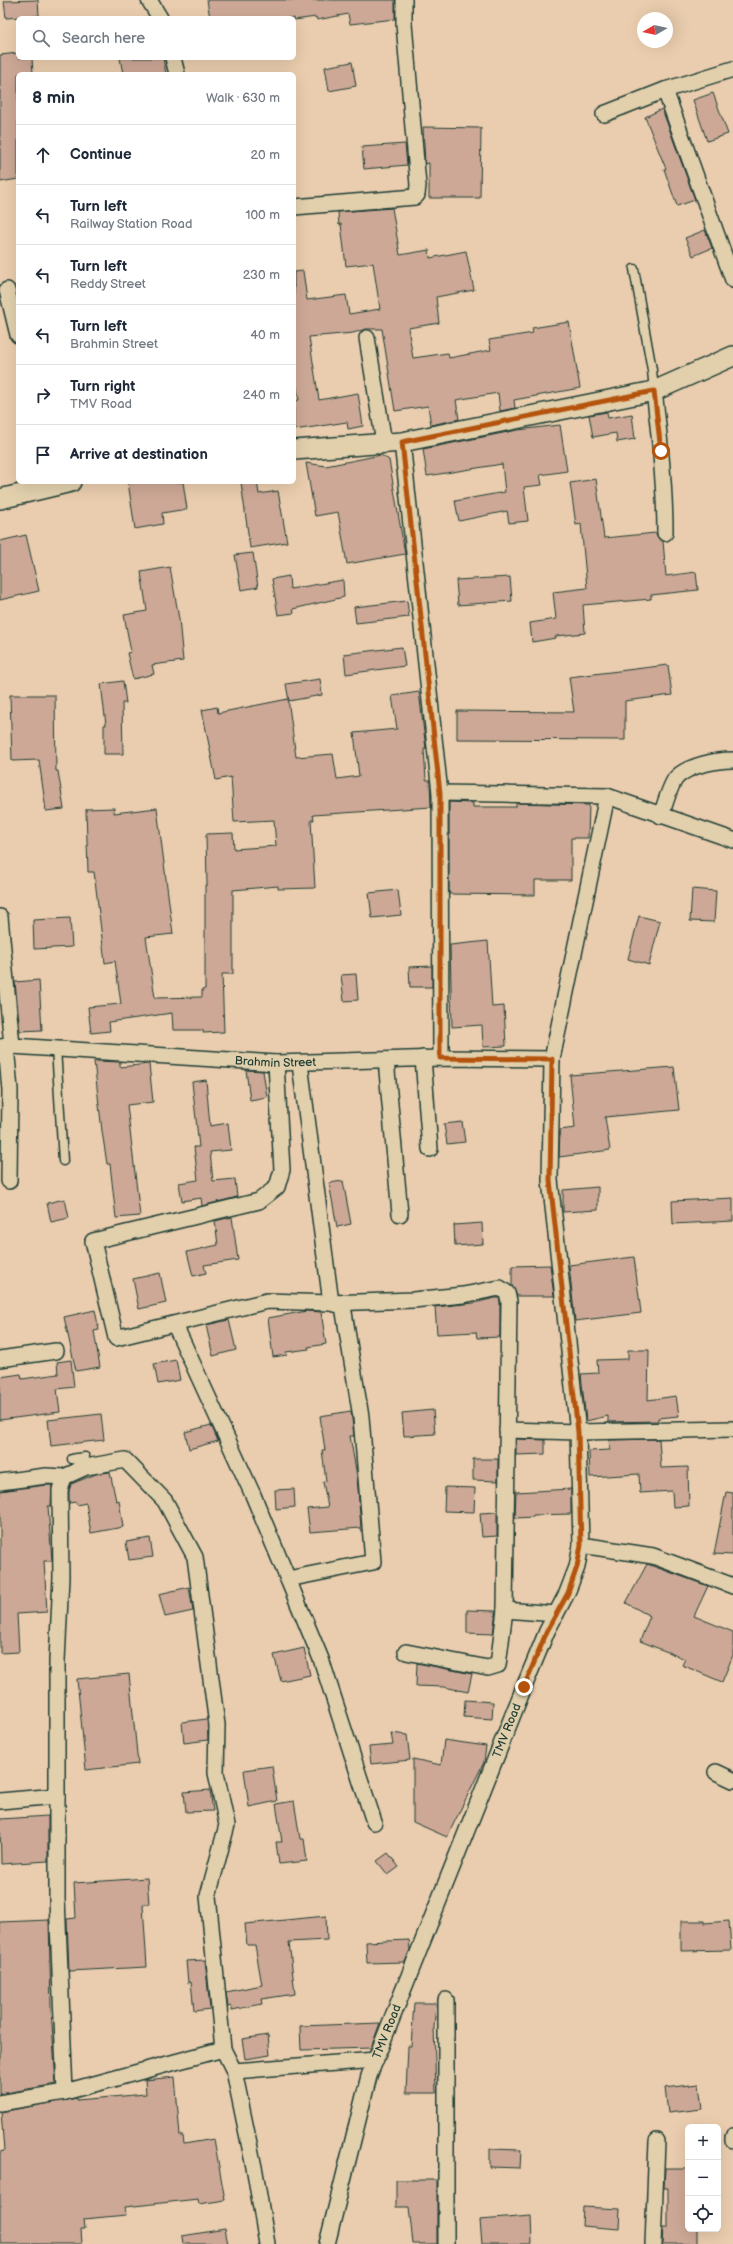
<!DOCTYPE html>
<meta charset="utf-8">
<style>
body{margin:0;font-family:"Balsamiq Sans",sans-serif;background:#f6f6f7;color:#1f2937}
.controls{position:absolute;right:12px;bottom:12px;display:grid;overflow:hidden;border-radius:6px;box-shadow:0 4px 16px #0002}
.controls button{width:36px;height:36px;display:grid;place-items:center;padding:0;border:0;border-bottom:1px solid #e0e1e3;background:#fff;color:#1f2937;font:20px sans-serif}
.compass{position:absolute;left:637px;top:12px;width:36px;height:36px;border-radius:50%;background:#fff;box-shadow:0 4px 16px #0002;rotate:261deg}
.stop{position:absolute;width:12px;height:12px;margin:-9px;border:3px solid #b45309;border-radius:50%;background:#fff}
.stop.end{background:#b45309;border-color:#fff;box-shadow:0 1px 4px #0008}
.list{margin:0;padding:0;list-style:none}
h2{display:flex;justify-content:space-between;align-items:center;height:52px;margin:0;padding:0 16px;font-size:17px}
h2 small{font-size:13px;font-weight:400;color:#747a83}
.list li{display:grid;grid-template-columns:26px 1fr auto;gap:12px;align-items:center;box-sizing:border-box;height:60px;padding:0 16px;border-top:1px solid #e0e1e3}
.list b{display:block;font-size:15px;white-space:nowrap}
.list p{margin:0;font-size:13px;white-space:nowrap;color:#747a83}
.list em{font-size:13px;font-style:normal;color:#747a83}
.icon{flex:none;width:22px;height:22px;fill:none;stroke:currentColor;stroke-width:2;stroke-linecap:round;stroke-linejoin:round}
.map{position:relative;flex:none;width:733px;height:2244px;overflow:hidden}
.search{position:absolute;background:#fff;box-shadow:0 4px 16px #0002;left:16px;top:16px;width:280px;height:44px;display:flex;align-items:center;gap:10px;box-sizing:border-box;padding:0 14px;border-radius:6px;color:#747a83;font-size:15px}
.panel{position:absolute;background:#fff;box-shadow:0 4px 16px #0002;left:16px;top:72px;width:280px;height:412px;border-radius:6px}
.map>svg:first-child{display:block}
</style>
<div class="map">
<svg width="733" height="2244" viewBox="0 0 733 2244">
<rect width="100%" height="100%" fill="#eacdae"/>
<filter id="ink" filterUnits="userSpaceOnUse"><feTurbulence type="fractalNoise" baseFrequency=".025" numOctaves="2"/><feDisplacementMap in="SourceGraphic" scale="8" xChannelSelector="R" yChannelSelector="G"/><feConvolveMatrix kernelMatrix="1 2 1 2 8 2 1 2 1" color-interpolation-filters="sRGB"/></filter>
<g filter="url(#ink)">
<path fill="#cda896" stroke="#1f3d34" d="M38,0L39,16L6,18L4,1Z
M207,0H395V19L350,24L348,14L317,20L316,17L294,20V18H210Z
M18,53V58H32L33,74H18V179L0,182V55Z
M120,58H163L166,74H123Z
M352,62L356,86L329,91L325,67Z
M713,93L728,134L707,141L693,100Z
M662,109L695,200L677,206L664,169H666L645,117Z
M423,127L481,128L480,198H429V163L425,164Z
M405,144L407,165L364,169L362,147Z
M392,208L400,255L429,250L430,258L466,251L474,290L436,297L439,323L408,328L413,358L448,353L449,358L491,350L489,340L533,333L532,328L569,322L580,388L514,400L515,408L500,411L498,393L456,400L459,419L431,425L428,406L395,411L382,329H366L353,333L309,337L319,400L358,393L363,426L348,429L347,422L294,430V401L299,400L294,372V272L303,271L307,300L346,295L349,314L380,309L373,263L346,266L341,224L339,225L338,212Z
M705,230L712,248L693,256L685,238Z
M607,412L608,418L632,414L635,439L617,442L616,433L593,437L589,415Z
M560,425L567,471L540,475L542,485L524,487L528,521L509,523L507,511L459,521L455,501L505,492L502,464L427,476L423,449L518,430Z
M381,455L389,460L405,554L347,564L338,512L315,516L306,463L326,466Z
M596,479L604,538L656,533L658,538L663,541L666,576L696,572L698,590L651,595V599L583,605L585,633L556,636V638L532,642L530,623L556,619L553,592L587,588L581,524L576,525L570,483Z
M128,482H183L187,509L162,513L163,524L135,529Z
M241,482H257L259,494L278,491L287,542L250,548Z
M26,535L39,591L0,600V541Z
M253,553L258,587L241,590L235,555Z
M170,567L179,619L183,661L152,665L154,674L133,679L127,653L131,652L124,615L147,611L141,572Z
M289,576L290,589L343,580L344,597L293,609L294,613L278,615L272,579Z
M510,577L512,601L458,605L456,580Z
M407,601L409,617L356,623L354,607Z
M402,647L405,666L346,674L344,654Z
M668,665L672,695L625,701V740L457,739V711L574,712L569,677Z
M320,679L322,695L289,701L286,684Z
M123,681L126,703H122L123,754H104V725H106L101,684Z
M419,692L426,749H424L426,780H430L431,807L313,815L314,820H311L315,888L278,889V886L233,890V974H222L224,1032L203,1033V1030H173L172,1013L109,1022L110,1031L91,1033L88,1007L121,1004L115,961L105,963L94,872H88L86,809L114,808V813L157,808L173,934L146,937L155,998L202,997V990L205,989V885H207L206,834L233,833L234,849L276,846L274,820L234,822L231,777L216,780L202,710L217,707L218,713L288,699L296,757L333,754L337,779L359,776L354,733L397,729L392,696Z
M10,695H55L56,771H58L64,809L46,811L39,760L12,761Z
M449,802L473,803V807H516V803L589,805L588,838H571V880H535V895L449,894Z
M692,889L716,891L714,922L690,921Z
M398,890L401,915L372,918L369,893Z
M639,916L660,921L649,965L628,959Z
M70,918L72,947L34,949L33,920Z
M488,941L492,1007L504,1006L506,1046L483,1047L482,1025L452,1027L450,945Z
M432,966V987H410L409,967Z
M356,974L358,1000L344,1001L341,975Z
M39,980L42,1030L20,1031L15,982Z
M94,1061L120,1062V1067L149,1064L153,1102L127,1105L140,1216L116,1218L110,1164H107L102,1131Z
M674,1067L679,1110L605,1117L610,1150L559,1157L560,1130L575,1128L570,1075Z
M246,1070L263,1071L267,1097L250,1100Z
M206,1080L210,1126L228,1123L231,1150L210,1152L213,1181L235,1179L237,1197L202,1206L201,1198L182,1201L179,1183L198,1180L194,1147H199L192,1082Z
M462,1122L465,1142L447,1144L444,1124Z
M343,1181L351,1224L337,1227L329,1183Z
M598,1187V1210L563,1212V1190Z
M733,1198V1221L673,1224L672,1201Z
M65,1199L69,1218L51,1222L47,1203Z
M232,1217L238,1260L204,1265L206,1273L193,1276L187,1252L218,1245L215,1221Z
M482,1223L483,1244L455,1246L454,1225Z
M634,1257L641,1313L575,1321L569,1265Z
M550,1265L554,1296H517L512,1286V1266Z
M160,1273L166,1303L139,1309L133,1279Z
M495,1298H499L500,1302V1337L477,1338L476,1332L437,1334L435,1307L474,1303Z
M95,1310L99,1330L94,1331L100,1367L76,1371L64,1317Z
M307,1311L321,1312L326,1344L308,1347L309,1349L286,1352L287,1355L273,1357L268,1318Z
M229,1320L236,1350L213,1356L206,1325Z
M628,1350H649L648,1400L676,1396L679,1416L658,1418V1421L608,1422V1416L586,1421L581,1374L598,1373L597,1360L628,1359Z
M71,1360L74,1387L57,1389L60,1412L0,1420V1377L21,1374L22,1379L58,1374L57,1362Z
M176,1360L180,1380L158,1384L154,1364Z
M433,1410L435,1434L404,1436L402,1413Z
M351,1411L354,1436H350L357,1476L361,1528L310,1532L307,1509L328,1507L323,1482L326,1481L322,1450H325L320,1416Z
M101,1414L104,1440L51,1446L48,1420Z
M211,1425L218,1441L189,1449L185,1432Z
M516,1439L545,1440V1454L516,1455Z
M659,1439L661,1468L688,1467L689,1506L673,1507L672,1491L640,1493L639,1474L590,1477L589,1451L610,1450L609,1440Z
M473,1459H498V1481L473,1480Z
M110,1472L116,1501L119,1500L123,1527L91,1533L86,1503L77,1505L76,1502L69,1503V1491L71,1484L96,1474Z
M46,1485H52L51,1506H48L52,1561H44L47,1612L17,1614L19,1652L0,1653V1491Z
M445,1487L475,1488L474,1512L444,1511Z
M294,1489L295,1507L276,1509L275,1490Z
M571,1489V1514L533,1515V1517L515,1518L516,1492Z
M726,1492L733,1493V1555L714,1554Z
M497,1512V1536L482,1537L480,1513Z
M150,1538L153,1557L129,1560L126,1542Z
M647,1564L708,1586L694,1616L733,1632V1655L722,1682L682,1665L685,1659L640,1641L650,1616L626,1603Z
M189,1587L193,1611L165,1617L159,1594Z
M467,1610L496,1611L493,1634L467,1633Z
M304,1648L310,1675L281,1681L274,1655Z
M417,1663L472,1674L468,1692L444,1687L416,1686Z
M129,1674L138,1764L86,1770L77,1679Z
M465,1700L493,1702L492,1719L464,1717Z
M207,1719L208,1740L184,1743L182,1722Z
M391,1733L407,1735L410,1760L371,1764L369,1747L393,1745Z
M444,1740L486,1746L484,1762L447,1837L413,1822V1759L441,1765Z
M272,1766L277,1801L249,1807L244,1770Z
M210,1790L213,1811L186,1812L184,1792Z
M294,1801L300,1839H304L307,1861L279,1864L276,1842H282L276,1804Z
M48,1816V1861L1,1864L0,1819Z
M388,1853L399,1867L388,1875L377,1861Z
M147,1878L149,1904L143,1905L147,1967L69,1971L67,1919L76,1918L74,1883Z
M326,1916L327,1940L289,1942L295,1994L261,1999L262,2004L232,2010V2006L228,2007L226,1992L262,1985L255,1945H247L245,1924Z
M49,1920L51,2009L56,2084L0,2094V1922Z
M681,1921H704V1923L729,1921L731,1950L681,1951Z
M409,1940L410,1950L405,1962L367,1963L366,1942Z
M205,1960L210,2009L194,2011L191,1982L188,1983L186,1961Z
M414,2003H436L434,2027L436,2093H406L408,2046H411Z
M380,2023L371,2048L301,2050L300,2026Z
M268,2035L270,2055L245,2059L242,2039Z
M175,2077L180,2136H183L184,2144L214,2139L225,2200L199,2204L198,2199L125,2207L126,2215L84,2219L85,2229H81L82,2244H0V2152L4,2151L1,2112L77,2098V2100L146,2094L145,2080Z
M699,2084L702,2109L668,2113L665,2088Z
M490,2149L521,2150L520,2168L490,2167Z
M665,2168H688V2229H697V2244H662L663,2228H668V2188H664Z
M396,2180H437V2244H413L409,2207H396Z
M583,2207L620,2209L619,2229L582,2226Z
M531,2216L532,2244H482L480,2220Z
M225,2229L228,2244H183L182,2236Z"/>
<g fill="none" stroke-linecap="round" stroke-linejoin="round">
<defs>
<path id="service" d="M634,269L652,370L654,391
M56,1048L63,1161
M77,1458L85,1457
M72,1459L77,1458L78,1470"/>
<g id="minor">
<path d="M149,0L160,18"/>
<path d="M173,58L177,74"/>
<path d="M665,90L733,280"/>
<path d="M604,114L665,90L733,69"/>
<path d="M294,207L415,197L417,195L418,185L404,24V0"/>
<path d="M7,290L18,335"/>
<path d="M367,338L384,443"/>
<path d="M654,391C660,439 665,485 665,533"/>
<path d="M402,442L440,793L441,1058"/>
<path d="M440,793L607,796L733,840"/>
<path d="M661,816C664,807 670,785 676,778C688,765 717,760 733,760"/>
<path d="M0,917L12,1046"/>
<path d="M6,1046L10,1090L9,1181"/>
<path id="s1" d="M0,1047L12,1046L276,1063L441,1058L552,1059"/>
<path d="M423,1058L430,1149"/>
<path d="M386,1060L400,1214"/>
<path d="M276,1063L282,1170L277,1187L259,1201L93,1241L116,1338L267,1301L331,1303L413,1300L463,1295L500,1288L507,1293L509,1301L505,1610L498,1665L488,1668L406,1652"/>
<path d="M175,1325L253,1495L321,1659L374,1822"/>
<path d="M0,1359L56,1351"/>
<path d="M507,1430L578,1432L733,1429"/>
<path d="M0,1482L46,1476L64,1477"/>
<path d="M581,1545L653,1556L733,1586"/>
<path d="M288,1579L373,1562L361,1417L343,1306L331,1303L300,1064"/>
<path d="M505,1610L556,1614"/>
<path d="M716,1772L733,1780"/>
<path d="M0,1801L57,1796"/>
<path d="M234,2071L376,2060"/>
<path d="M65,2092L223,2049"/>
<path d="M0,2103L65,2092L57,1899V1661L61,1577L60,1490L64,1477L86,1467L125,1460L165,1501L195,1557L217,1725L216,1773L227,1825L208,1896L223,2049L234,2071L255,2172L267,2244"/>
<path d="M733,2136V2140"/>
<path id="s2" d="M327,2244L369,2076L524,1687L547,1631L567,1593L577,1567L581,1545L578,1432L550,1180L552,1059L607,796"/>
<path d="M446,2244V2000"/>
<path d="M653,2244L657,2141"/>
</g>
<path id="tertiary" d="M294,450L402,442L654,391L733,356
M0,499L71,482"/>
</defs>
<use href="#service" stroke="#1f3d34" stroke-width="11"/>
<use href="#minor" stroke="#1f3d34" stroke-width="18"/>
<use href="#tertiary" stroke="#1f3d34" stroke-width="22"/>
<use href="#service" stroke="#e2d0ad" stroke-width="8"/>
<use href="#minor" stroke="#e2d0ad" stroke-width="15"/>
<use href="#tertiary" stroke="#e2d0ad" stroke-width="19"/>
</g>
</g>
<g fill="none" stroke-linecap="round" stroke-linejoin="round" filter="url(#ink)">
<path stroke="#b45309" stroke-width="5" d="M524,1687L547,1631L568,1593L577,1567L581,1545L578,1432L550,1180L552,1059L440,1058V793L402,442L654,391L661,451"/>
</g>
<g text-anchor="middle" stroke-width="4" stroke-linejoin="round" paint-order="stroke">
<g font-size="12" fill="#1f3d34" stroke="#e2d0ad">
<text dy="4" stroke="none"><textPath href="#s1" startOffset="276">Brahmin Street</textPath></text>
<text dy="4" stroke="none"><textPath href="#s2" startOffset="545">TMV Road</textPath></text>
<text dy="4" stroke="none"><textPath href="#s2" startOffset="221">TMV Road</textPath></text>
</g>
</g>
</svg>
<div class="controls">
<button>+</button>
<button>−</button>
<button><svg class="icon" aria-label="locate" viewBox="0 0 24 24"><circle cx="12" cy="12" r="6"/><path d="M12 2v4M12 18v4M2 12h4M18 12h4"/></svg></button>
</div>
<svg class="compass" viewBox="-18 -18 36 36"><path d="M0-13l5 13h-10z" fill="#e53935"/><path d="M0 13l5-13h-10z" fill="#747a83"/></svg>
<div class="stop" style="left:661px;top:451px"></div>
<div class="stop end" style="left:524px;top:1687px"></div>
<div class="search"><svg class="icon" aria-label="search" viewBox="0 0 24 24"><circle cx="10" cy="10" r="6"/><path d="M15 15l6 6"/></svg>Search here</div>
<section class="panel">
<h2>8 min<small>Walk · 630 m</small></h2>
<ul class="list">
<li><svg class="icon" aria-label="ahead" viewBox="0 0 24 24"><path d="M12 20V5M6 11l6-6 6 6"/></svg><div><b>Continue</b></div><em>20 m</em></li>
<li><svg class="icon" aria-label="left" viewBox="0 0 24 24"><path d="M17 20v-9H6M10 6l-5 5 5 5"/></svg><div><b>Turn left</b><p>Railway Station Road</p></div><em>100 m</em></li>
<li><svg class="icon" aria-label="left" viewBox="0 0 24 24"><path d="M17 20v-9H6M10 6l-5 5 5 5"/></svg><div><b>Turn left</b><p>Reddy Street</p></div><em>230 m</em></li>
<li><svg class="icon" aria-label="left" viewBox="0 0 24 24"><path d="M17 20v-9H6M10 6l-5 5 5 5"/></svg><div><b>Turn left</b><p>Brahmin Street</p></div><em>40 m</em></li>
<li><svg class="icon" aria-label="right" viewBox="0 0 24 24"><path d="M7 20v-9h11M14 6l5 5-5 5"/></svg><div><b>Turn right</b><p>TMV Road</p></div><em>240 m</em></li>
<li><svg class="icon" aria-label="arrive" viewBox="0 0 24 24"><path d="M6 21V4h12l-3 4 3 4H6"/></svg><div><b>Arrive at destination</b></div></li>
</ul>
</section>
</div>
